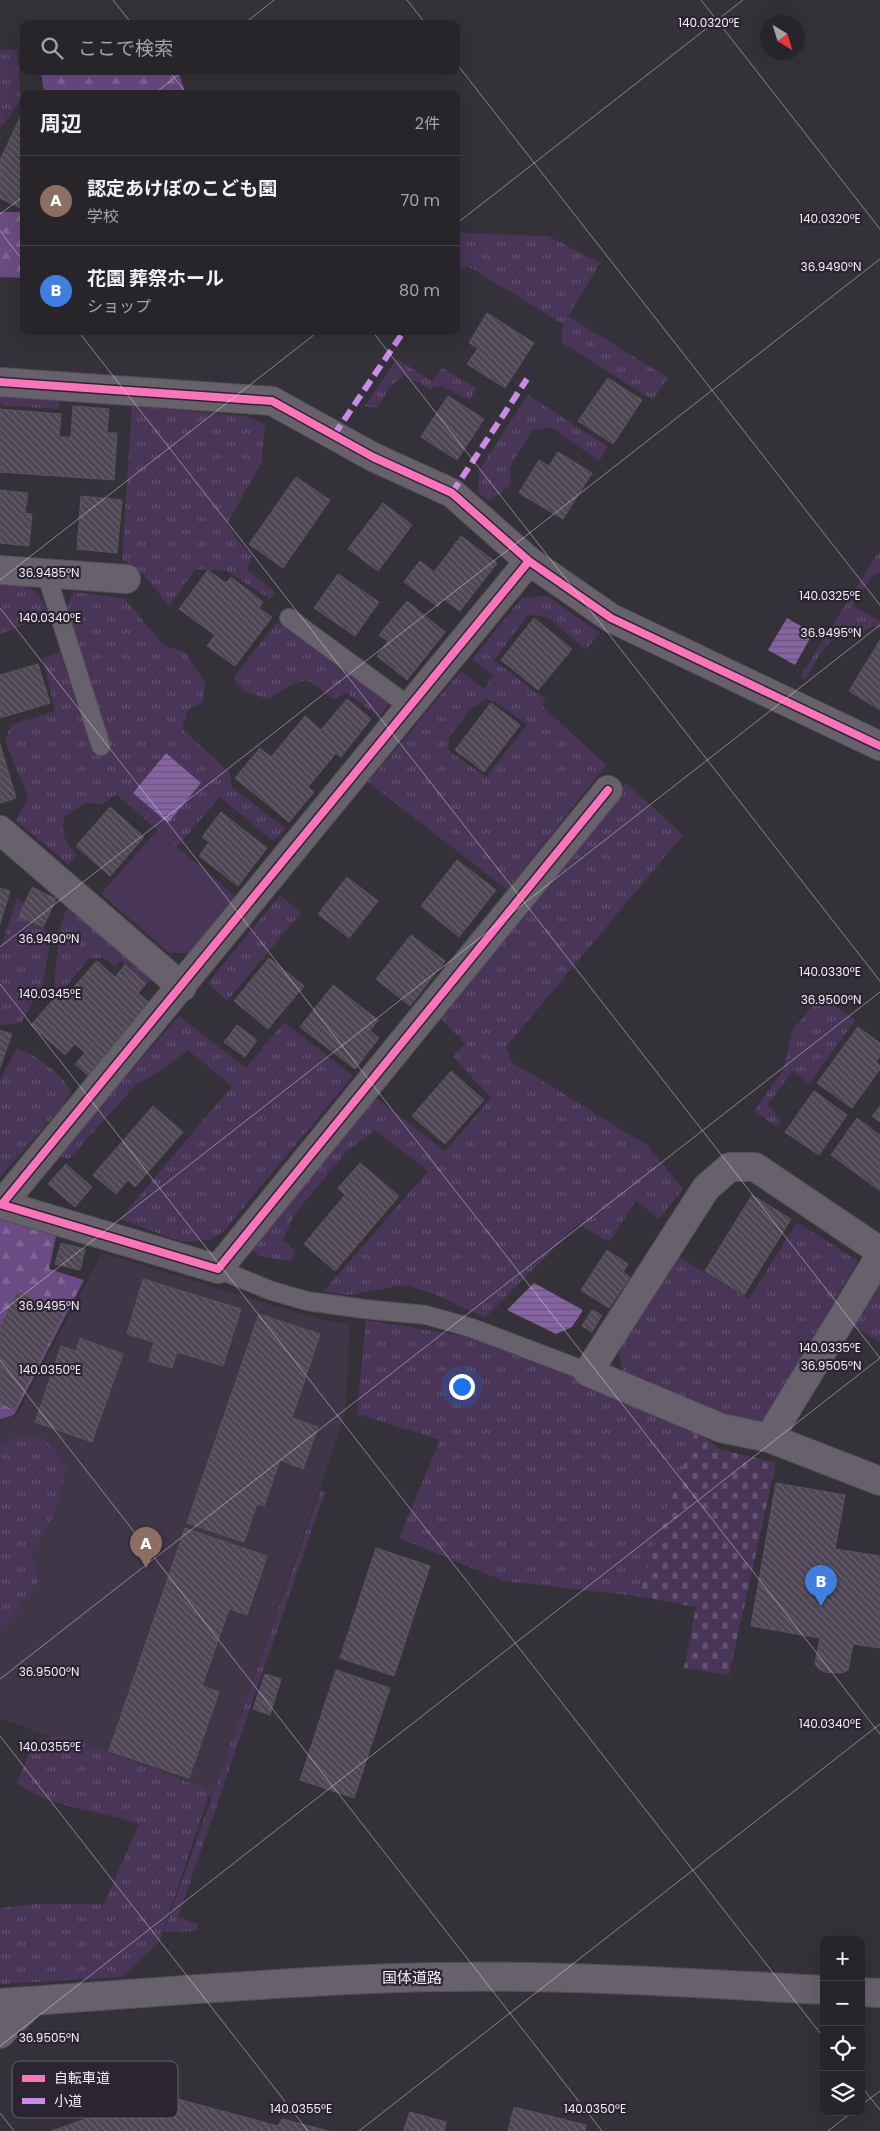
<!DOCTYPE html>
<html lang="ja">
<meta charset="utf-8">
<style>
body{margin:0;font-family:Poppins,"Noto Sans JP",sans-serif;background:#302d32;color:#f1f3f6}
.controls{position:absolute;right:15px;bottom:15px;display:grid;overflow:hidden;border-radius:10px;box-shadow:0 5px 20px #0002}
.controls button{width:45px;height:45px;display:grid;place-items:center;padding:0;border:0;border-bottom:1px solid #444247;background:#28252a;color:#f1f3f6;font:25px sans-serif}
.compass{position:absolute;left:760px;top:15px;width:45px;height:45px;border-radius:50%;background:#28252a;box-shadow:0 5px 20px #0002;rotate:142deg}
.you{position:absolute;left:461px;top:1386px;width:18px;height:18px;margin:-12px;border:4px solid #fff;border-radius:50%;background:#1a73e8;box-shadow:0 0 0 8px #1a73e833}
.badge{display:grid;place-items:center;width:32px;height:32px;border-radius:50%;background:#0b8043;color:#fff;font-size:16px;font-weight:700}
.pin{position:absolute;translate:-50% -41px;filter:drop-shadow(0 1px 2px #0008)}
.pin::after{content:'';position:absolute;top:26px;width:18px;height:15px;background:inherit;clip-path:polygon(0 0,100% 0,50% 100%)}
.list{margin:0;padding:0;list-style:none}
h2{display:flex;justify-content:space-between;align-items:center;height:65px;margin:0;padding:0 20px;font-size:21px}
h2 small{font-size:16px;font-weight:400;color:#a5a5a8}
.list li{display:grid;grid-template-columns:32px 1fr auto;gap:15px;align-items:center;box-sizing:border-box;height:90px;padding:0 20px;border-top:1px solid #444247}
.list b{display:block;font-size:19px;white-space:nowrap}
.list p{margin:0;font-size:16px;white-space:nowrap;color:#a5a5a8}
.list em{font-size:16px;font-style:normal;color:#a5a5a8}
.icon{flex:none;width:28px;height:28px;fill:none;stroke:currentColor;stroke-width:2;stroke-linecap:round;stroke-linejoin:round}
.map{position:relative;flex:none;width:880px;height:2131px;overflow:hidden}
.search{position:absolute;background:#28252a;box-shadow:0 5px 20px #0002;left:20px;top:20px;width:440px;height:55px;display:flex;align-items:center;gap:12px;box-sizing:border-box;padding:0 18px;border-radius:10px;color:#a5a5a8;font-size:19px}
.panel{position:absolute;background:#28252a;box-shadow:0 5px 20px #0002;left:20px;top:90px;width:440px;height:245px;border-radius:10px}
.map>svg:first-child{display:block}
</style>
<div class="map">
<svg width="880" height="2131" viewBox="0 0 880 2131">
<defs>
<pattern id="grass-tufts" width="24" height="20" patternUnits="userSpaceOnUse" patternTransform="scale(1.25)"><rect width="24" height="20" fill="#483557"/><path d="M3 7l-1-3M5 7V3M7 7l1-3M15 17l-1-3M17 17v-4M19 17l1-3" fill="none" stroke="#635370"/></pattern>
<pattern id="forest-firs" width="22" height="20" patternUnits="userSpaceOnUse" patternTransform="scale(1.25)"><rect width="22" height="20" fill="#6b4b83"/><path d="M5 1l3.5 6h-7zM16 11l3.5 6h-7z" fill="#816595"/></pattern>
<pattern id="cemetery-stones" width="16" height="16" patternUnits="userSpaceOnUse" patternTransform="scale(1.25)"><rect width="16" height="16" fill="#483557"/><path d="M2 7V4a2 2 0 0 1 4 0v3zM10 15v-3a2 2 0 0 1 4 0v3z" fill="#635370"/></pattern>
<pattern id="water-rules" width="6" height="5" patternUnits="userSpaceOnUse" patternTransform="scale(1.25)"><rect width="6" height="5" fill="#8564a1"/><path d="M0 2.5h6" fill="none" stroke="#675676"/></pattern>
<pattern id="building-back-hatch" width="6" height="6" patternUnits="userSpaceOnUse" patternTransform="scale(1.25)"><rect width="6" height="6" fill="#4f4655"/><path d="M-1 5l2 2M0 0l6 6M5-1l2 2" fill="none" stroke="#69616e"/></pattern>
</defs>
<rect width="100%" height="100%" fill="#353138"/>
<path fill="#3f3648" d="M102,1253L318,1319L350,1324L345,1415L212,1797L0,1718V1411L16,1417Z"/>
<path fill="url(#grass-tufts)" fill-rule="evenodd" d="M17,49L21,101L0,128V50Z
M456,233L548,236L600,263L568,316L668,378L653,400L561,342L563,324L468,266L456,269Z
M397,359L432,381L442,368L476,388L470,400L441,386L429,389L404,375L390,387L376,409L365,406Z
M528,395L608,447L599,461L551,427L532,431L510,466L511,485L489,501L478,492L479,470Z
M0,396L59,401V409L0,405Z
M132,406L244,416L265,424L262,461L227,524L237,540L253,557L246,569L275,592L270,599L227,571L195,569L169,606C154,588 144,570 122,560Z
M880,550V572L872,576L853,606L880,621V629L874,625C857,638 856,629 841,635C824,641 814,666 805,680L800,677Z
M0,582C30,583 37,588 49,615L0,634Z
M73,592L124,598L164,646L185,652L205,682L203,702L188,710L182,729L230,773L232,787L286,829L273,841L220,797L177,847L116,794L103,804L85,803L64,817C61,835 65,841 76,855L69,865L16,821L28,797L5,741L11,725L55,711L43,658L60,652L94,755L112,750L67,607Z
M547,596L600,633L586,650L547,617L528,615L494,660L546,700L542,706L606,765L507,890L368,782L461,671L484,689L493,676L472,659L522,598ZM486,699L497,703L527,725L486,777L448,750L449,737L471,709Z
M277,622L390,703L379,717L346,692L335,700L307,680L291,685L268,699L244,691L233,678Z
M626,783L683,835L506,1047L512,1062L648,1146L683,1189L659,1219L636,1201L609,1242L578,1224L485,1318L432,1293L405,1285L348,1295L323,1292L428,1171L375,1130L347,1151L294,1215L283,1240L295,1251L291,1261L259,1256L249,1247L374,1096L445,1151L491,1098L453,1057L465,1043L437,1015Z
M280,895L301,913L227,1001L208,983Z
M17,899L25,903L19,916L43,927L51,936L43,984L21,1023L0,1025V949Z
M69,904L152,979L146,984L121,961L115,966L104,958H89L64,989L54,987L60,926Z
M821,997L855,1020L809,1084L793,1071L767,1105L781,1120L778,1127L754,1111L783,1070L793,1029Z
M179,1016L246,1068L284,1022L353,1076L223,1232L209,1240L182,1242L120,1219L232,1086L188,1050L166,1067L136,1085L69,1159L57,1155Z
M17,1048C41,1058 55,1069 71,1090L62,1107L0,1177V1080Z
M797,1222L858,1261L764,1419L749,1425L624,1376L618,1353L676,1255L749,1299Z
M880,1282V1342L852,1326Z
M366,1320L482,1339L608,1387L696,1430L636,1596L504,1581L399,1538L440,1440L357,1414Z
M13,1438H44L67,1466L53,1517L31,1552L38,1581L14,1615L0,1628V1448Z
M320,1491L325,1492L178,1917L198,1924L197,1931L164,1932Z
M62,1735L210,1791L160,1941L122,1977L0,1984V1908L34,1904H104L139,1824C99,1810 53,1809 17,1783L34,1741Z"/>
<path fill="url(#forest-firs)" d="M41,71H178L186,94H47L43,87Z
M0,212H24V278L0,277Z
M0,1219L56,1236L49,1269L84,1280L14,1415L0,1419Z"/>
<path fill="url(#cemetery-stones)" d="M696,1430L719,1449L776,1463L729,1675L684,1668L696,1607L636,1596Z"/>
<path fill="#483557" d="M157,830L235,896L189,953H169L101,894Z"/>
<path fill="url(#water-rules)" d="M787,618L813,633L795,665L768,650Z
M166,753L201,783L168,823L133,793Z
M534,1283L583,1310L572,1327L556,1334L507,1310Z"/>
<path fill="url(#building-back-hatch)" stroke="#58555b" d="M22,113L24,114V210L0,198V160Z
M487,313L534,343L505,388L467,364L478,348L469,343Z
M608,378L642,400L613,444L578,421Z
M448,396L484,419L457,460L421,437Z
M73,406L109,409L107,433H117L114,480L0,472V409L61,414L59,437H71Z
M558,452L592,473L563,519L519,493L539,460L549,466Z
M296,477L330,500L283,568L249,544Z
M0,490L28,493L25,513L32,514L29,546L0,543Z
M81,496L122,500L117,553L77,549Z
M383,503L412,525L378,571L348,549Z
M461,536L497,563L460,611L443,599L438,607L404,582L420,561L434,572Z
M208,570L226,583L231,577L263,602L259,608L272,617L235,666L207,646L215,635L179,609Z
M338,574L379,602L355,636L314,608Z
M407,601L445,632L407,680L377,656L388,641L379,635Z
M534,618L572,649L538,690L501,660Z
M880,640V710L849,691Z
M38,664L50,703L0,718V675Z
M347,699L371,719L341,757L336,753L308,787L314,792L289,822L235,778L260,748L271,757L305,716L321,730Z
M491,703L520,725L484,772L455,750Z
M0,744L16,798L0,803Z
M110,807L144,837L110,876L76,846Z
M221,812L267,848L238,886L199,856L209,842L202,837Z
M457,860L496,890L459,937L421,906Z
M347,877L378,901L349,938L318,914Z
M32,887L56,899L43,927L19,916Z
M0,888L10,891L0,924Z
M411,935L445,961L410,1006L376,979Z
M269,958L304,986L268,1029L234,1001Z
M97,961L115,977L125,965L146,984L85,1053L75,1044L65,1055L31,1025L59,993L64,998Z
M333,985L378,1020L370,1031L379,1038L355,1069L300,1027Z
M138,993L154,1007L92,1079L75,1064Z
M237,1025L257,1040L245,1057L224,1042Z
M858,1027L880,1043V1056L876,1062L880,1066V1069L852,1108L817,1083Z
M0,1030L12,1034L0,1068Z
M451,1071L484,1100L445,1144L412,1116Z
M814,1091L847,1115L819,1155L785,1132Z
M153,1106L183,1132L135,1187L128,1180L116,1194L93,1175Z
M880,1106V1122L872,1116Z
M857,1118L880,1135V1191L831,1155Z
M360,1163L399,1196L335,1271L304,1244L345,1195L338,1188Z
M66,1164L92,1187L75,1207L48,1184Z
M752,1195L791,1219L744,1295L705,1271Z
M61,1243L85,1249L80,1270L55,1264Z
M607,1250L628,1264L623,1272L630,1277L609,1308L581,1290Z
M143,1279L241,1309L223,1366L177,1352L172,1368L149,1361L154,1342L127,1334Z
M18,1291L63,1315L14,1410L0,1403V1326Z
M592,1310L602,1315L592,1332L582,1326Z
M259,1314L320,1334L292,1418L318,1427L303,1469L280,1460L264,1506L257,1504L244,1542L187,1523Z
M80,1338L123,1354L92,1442L35,1422L61,1346L76,1351Z
M776,1483L845,1495L835,1549L880,1556V1648L853,1644L848,1670L842,1673L825,1672L819,1669L815,1664L820,1638L751,1626Z
M185,1528L267,1556L247,1615L229,1609L202,1686L219,1692L189,1778L109,1751Z
M376,1548L430,1566L394,1676L340,1658Z
M336,1670L390,1688L354,1798L300,1780Z
M265,1674L281,1679L270,1715L253,1709Z
M174,2098L278,2126L282,2119L329,2131H51L140,2100Z
M514,2107L586,2125L585,2131H508Z
M410,2112L446,2122L444,2131H422L405,2126Z
M405,2126L422,2131H404Z"/>
<g fill="none" stroke-linecap="round" stroke-linejoin="round">
<defs>
<path id="service" d="M46,573L101,746
M289,618L410,707
M218,1269L272,1291L307,1301L364,1309L426,1315L472,1328L588,1372"/>
<path id="minor" d="M0,382L272,401L373,457L452,493L529,561L611,618L880,746
M0,570L126,579
M0,830L182,987
M0,1204L218,1269L608,790
M2,1204L529,561
M880,1256L769,1438L880,1481
M769,1438L721,1428L588,1372L706,1188L730,1167H755L880,1251
M0,2034L33,2001"/>
<path id="tertiary" d="M861,1992L880,1993
M0,2003C124,1995 248,1984 372,1979C523,1972 674,1982 824,1990"/>
</defs>
<use href="#service" stroke="#535056" stroke-width="20"/>
<use href="#minor" stroke="#535056" stroke-width="30"/>
<use href="#tertiary" stroke="#535056" stroke-width="30"/>
<use href="#service" stroke="#66616b" stroke-width="18"/>
<use href="#minor" stroke="#66616b" stroke-width="28"/>
<use href="#tertiary" stroke="#66616b" stroke-width="28"/>
<path stroke="#ca8be6" stroke-width="6" stroke-dasharray="12 6" stroke-linecap="butt" d="M334,435L404,331
M452,493L527,379"/>
<defs>
<path id="cycleway" d="M0,382L272,401L373,457L452,493L529,561L611,618L880,746
M0,1204L218,1269L608,790
M2,1204L529,561"/>
</defs>
<use href="#cycleway" stroke="#2b2431" stroke-width="11"/>
<use href="#cycleway" stroke="#fb73b8" stroke-width="8"/>
</g>
<path fill="none" stroke="#f3eef7" stroke-width="1" stroke-opacity="0.45" d="M113,0L132,24M407,0L426,24M701,0L880,229M244,24L274,0M456,63L880,605M169,71L187,94M154,94L183,71M0,214L24,196M456,224L743,0M0,231L24,262M78,331L880,1358M372,331L880,981M0,580L319,331M0,608L880,1734M0,947L880,259M0,984L824,2038M0,1313L880,625M0,1360L602,2131M0,1679L880,992M0,1736L308,2131M0,2046L880,1358M861,2086L880,2110M861,2105L880,2091M0,2113L14,2131M359,2131L880,1724M828,2131L852,2112"/>
<g text-anchor="middle" stroke-width="4.5" stroke-linejoin="round" paint-order="stroke">
<g font-size="15" fill="#f3eef7" stroke="#2b2431">
<text x="412" y="1983">国体道路</text>
</g>
</g>
<rect x="12" y="2061" width="166" height="57" rx="8" fill="#2b2431" stroke="#67616c" stroke-width="1"/>
<rect x="22" y="2075" width="23" height="7" fill="#fb73b8"/>
<rect x="22" y="2098" width="23" height="6" fill="#ca8be6"/>
<g font-size="14" fill="#f3eef7">
<text x="54" y="2083">自転車道</text>
<text x="54" y="2106">小道</text>
</g>
<g font-size="12" text-anchor="middle" fill="#f3eef7" stroke="#2b2431" stroke-width="4.5" stroke-linejoin="round" paint-order="stroke">
<text x="709" y="27">140.0320°E</text>
<text x="830" y="223">140.0320°E</text>
<text x="831" y="271">36.9490°N</text>
<text x="49" y="577">36.9485°N</text>
<text x="830" y="600">140.0325°E</text>
<text x="50" y="622">140.0340°E</text>
<text x="831" y="637">36.9495°N</text>
<text x="49" y="943">36.9490°N</text>
<text x="830" y="976">140.0330°E</text>
<text x="50" y="998">140.0345°E</text>
<text x="831" y="1004">36.9500°N</text>
<text x="49" y="1310">36.9495°N</text>
<text x="830" y="1352">140.0335°E</text>
<text x="831" y="1370">36.9505°N</text>
<text x="50" y="1374">140.0350°E</text>
<text x="49" y="1676">36.9500°N</text>
<text x="830" y="1728">140.0340°E</text>
<text x="50" y="1751">140.0355°E</text>
<text x="49" y="2042">36.9505°N</text>
<text x="301" y="2113">140.0355°E</text>
<text x="595" y="2113">140.0350°E</text>
</g>
</svg>
<div class="controls">
<button>+</button>
<button>−</button>
<button><svg class="icon" aria-label="locate" viewBox="0 0 24 24"><circle cx="12" cy="12" r="6"/><path d="M12 2v4M12 18v4M2 12h4M18 12h4"/></svg></button>
<button><svg class="icon" aria-label="layers" viewBox="0 0 24 24"><path d="M12 4l9 5-9 5-9-5zM3 14l9 5 9-5"/></svg></button>
</div>
<svg class="compass" viewBox="-18 -18 36 36"><path d="M0-13l5 13h-10z" fill="#e53935"/><path d="M0 13l5-13h-10z" fill="#a5a5a8"/></svg>
<div class="you"></div>
<div class="pin badge" style="left:146px;top:1568px;background:#8d6e63">A</div>
<div class="pin badge" style="left:821px;top:1606px;background:#3f7fe0">B</div>
<div class="search"><svg class="icon" aria-label="search" viewBox="0 0 24 24"><circle cx="10" cy="10" r="6"/><path d="M15 15l6 6"/></svg>ここで検索</div>
<section class="panel">
<h2>周辺<small>2件</small></h2>
<ul class="list">
<li><span class="badge" style="background:#8d6e63">A</span><div><b>認定あけぼのこども園</b><p>学校</p></div><em>70 m</em></li>
<li><span class="badge" style="background:#3f7fe0">B</span><div><b>花園 葬祭ホール</b><p>ショップ</p></div><em>80 m</em></li>
</ul>
</section>
</div>
